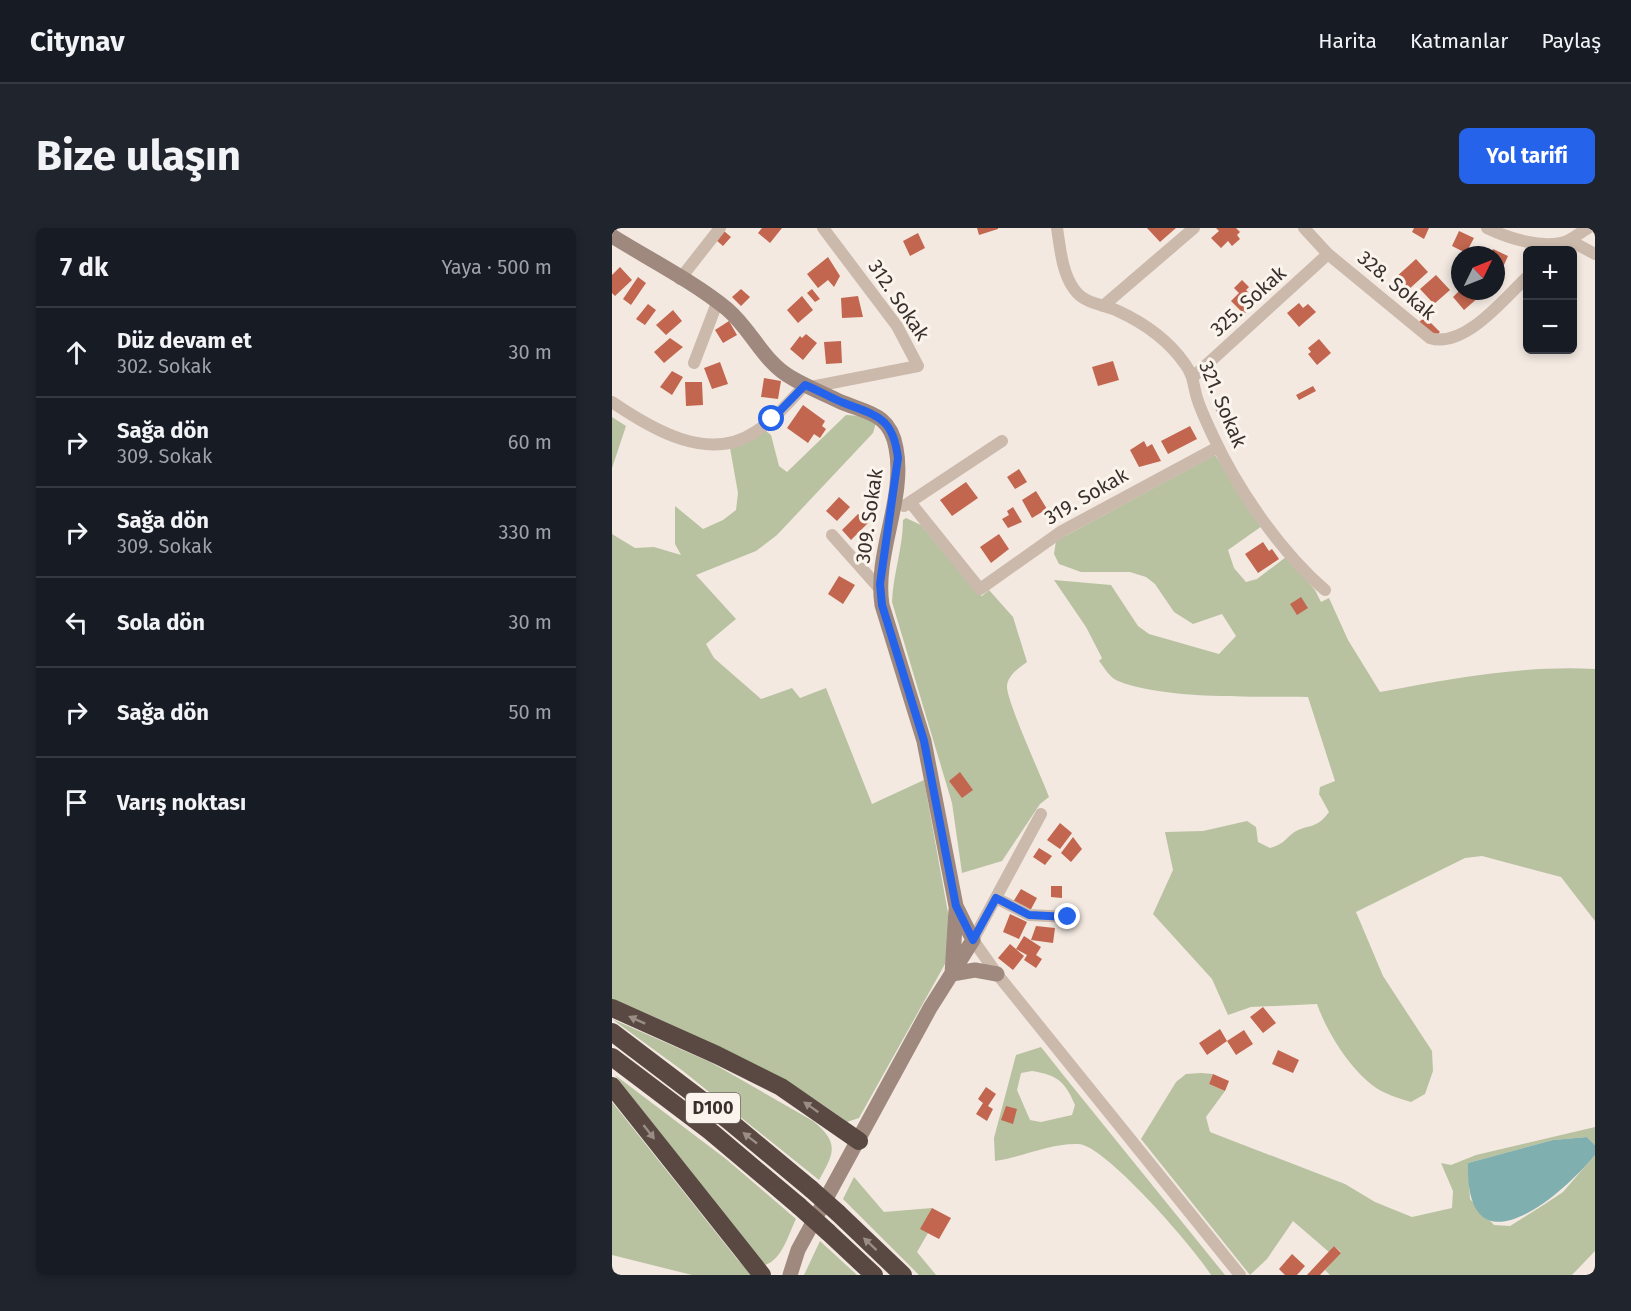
<!DOCTYPE html>
<html lang="tr">
<meta charset="utf-8">
<style>
body{margin:0;font-family:"Fira Sans",sans-serif;background:#20242c;color:#f1f3f6}
.controls{position:absolute;right:18px;top:18px;display:grid;overflow:hidden;border-radius:9px;box-shadow:0 3px 9px #0003}
.controls button{width:54px;height:54px;display:grid;place-items:center;padding:0;border:0;border-bottom:2px solid #363941;background:#171b24;color:#f1f3f6;font:30px sans-serif}
.compass{position:absolute;left:839px;top:18px;width:54px;height:54px;border-radius:50%;background:#171b24;box-shadow:0 3px 9px #0003;rotate:47deg}
.stop{position:absolute;width:18px;height:18px;margin:-14px;border:4px solid #2563eb;border-radius:50%;background:#fff}
.stop.end{background:#2563eb;border-color:#fff;box-shadow:0 2px 6px #0008}
.list{margin:0;padding:0;list-style:none}
h2{display:flex;justify-content:space-between;align-items:center;height:78px;margin:0;padding:0 24px;font-size:26px}
h2 small{font-size:20px;font-weight:400;color:#9ea1a6}
.list li{display:grid;grid-template-columns:39px 1fr auto;gap:18px;align-items:center;box-sizing:border-box;height:90px;padding:0 24px;border-top:2px solid #363941}
.list b{display:block;font-size:22px;white-space:nowrap}
.list p{margin:0;font-size:20px;white-space:nowrap;color:#9ea1a6}
.list em{font-size:20px;font-style:normal;color:#9ea1a6}
.icon{flex:none;width:33px;height:33px;fill:none;stroke:currentColor;stroke-width:2;stroke-linecap:round;stroke-linejoin:round}
.map{position:relative;flex:none;width:983px;height:1047px;overflow:hidden;border-radius:9px}
header{display:flex;align-items:center;gap:36px;box-sizing:border-box;height:84px;padding:0 30px;background:#171b24;border-bottom:2px solid #363941}
header strong{font-size:28px}
nav{display:flex;gap:33px;margin-inline-start:auto;font-size:21px}
.intro{display:flex;align-items:center;justify-content:space-between;box-sizing:border-box;height:144px;padding:0 36px}
h1{margin:0;font-size:42px}
.button{padding:15px 27px;border-radius:9px;background:#2563eb;color:#fff;font-size:21px;font-weight:700}
main{display:flex;gap:36px;padding:0 36px}
aside{flex:1;background:#171b24;border-radius:9px;box-shadow:0 3px 9px #0003}
.map>svg:first-child{display:block}
</style>
<header>
<strong>Citynav</strong>
<nav><a>Harita</a><a>Katmanlar</a><a>Paylaş</a></nav>
</header>
<div class="intro"><h1>Bize ulaşın</h1><a class="button">Yol tarifi</a></div>
<main>
<aside>
<h2>7 dk<small>Yaya · 500 m</small></h2>
<ul class="list">
<li><svg class="icon" aria-label="ahead" viewBox="0 0 24 24"><path d="M12 20V5M6 11l6-6 6 6"/></svg><div><b>Düz devam et</b><p>302. Sokak</p></div><em>30 m</em></li>
<li><svg class="icon" aria-label="right" viewBox="0 0 24 24"><path d="M7 20v-9h11M14 6l5 5-5 5"/></svg><div><b>Sağa dön</b><p>309. Sokak</p></div><em>60 m</em></li>
<li><svg class="icon" aria-label="right" viewBox="0 0 24 24"><path d="M7 20v-9h11M14 6l5 5-5 5"/></svg><div><b>Sağa dön</b><p>309. Sokak</p></div><em>330 m</em></li>
<li><svg class="icon" aria-label="left" viewBox="0 0 24 24"><path d="M17 20v-9H6M10 6l-5 5 5 5"/></svg><div><b>Sola dön</b></div><em>30 m</em></li>
<li><svg class="icon" aria-label="right" viewBox="0 0 24 24"><path d="M7 20v-9h11M14 6l5 5-5 5"/></svg><div><b>Sağa dön</b></div><em>50 m</em></li>
<li><svg class="icon" aria-label="arrive" viewBox="0 0 24 24"><path d="M6 21V4h12l-3 4 3 4H6"/></svg><div><b>Varış noktası</b></div></li>
</ul>
</aside>
<div class="map">
<svg width="983" height="1047" viewBox="0 0 983 1047">
<rect width="100%" height="100%" fill="#f3e9e1"/>
<path fill="#b8c2a0" fill-rule="evenodd" d="M234,187L249,188L264,195L261,205L165,307L144,323L84,347L124,391L94,416L102,430L149,471L180,460L188,470L214,460L260,576L312,552L338,696V719L333,736L247,890L235,894C161,838 85,810 0,775V306L23,320L42,319L69,327L63,316V278L91,301L111,292L124,282L126,265L118,220L154,203L159,207L167,238L175,244Z
M0,189L14,198L0,240Z
M603,227L650,298L616,322L622,340L634,354L645,351L674,329L703,362L709,374L717,370L736,412L768,464C839,451 910,437 983,441V693L949,649L870,628L853,630L744,684L771,748L820,823L821,843L813,866L799,874C786,870 772,866 760,857C736,838 715,804 705,776L639,779L616,787L600,751L541,686L561,642L553,604L591,603L635,593L644,599L646,614L658,620C672,616 671,613 681,605C696,595 703,603 717,584L707,566L708,559L723,553L696,469C644,468 553,472 506,453C498,450 492,439 487,433L490,430L474,399L442,352L499,357L526,398L537,406L607,426L624,408L610,386L581,396L562,384L543,356L534,349L518,344H469L447,336L442,326L444,313Z
M294,290L309,297L364,364L370,368L377,362L401,389L415,434C407,440 396,447 395,458C394,472 430,550 437,569L428,576L390,633L350,645L340,575L280,374C281,346 291,320 291,292Z
M0,791L100,835L201,893C228,915 222,925 207,952L71,843Z
M429,819L452,848L613,1047H599C584,1022 494,918 467,916C438,915 411,929 383,933L382,910L404,827ZM420,843C445,847 453,853 463,877L460,887L429,894L418,892L405,862L409,845Z
M589,845L601,846L597,856L613,863L594,889L598,904L733,956L763,974L800,989L840,980L841,963L829,935L839,937L864,927L983,899V917L975,909L941,912L856,935L858,971L882,997L898,998L933,976L951,964L983,927V1023L960,1047H718L713,1042L729,1024L722,1018L717,1024L681,993L655,1031L638,1047L529,911L564,854L574,846Z
M3,847L114,931L184,991C177,1005 170,1032 153,1037L146,1030Z
M0,874L125,1031L141,1047H80L0,1027Z
M242,949L272,984L320,980L309,1001L316,1005L305,1024L324,1047H307L231,971Z
M208,1013L245,1047H192Z"/>
<path fill="#80afaf" d="M975,909L983,917V927C945,973 853,1047 856,935L941,912Z"/>
<path fill="#c2664f" d="M150,0H170L158,15L146,5Z
M365,0H386V1L367,7Z
M535,0H564L548,14Z
M604,0H624L628,4L625,7L628,11L620,18L616,13L609,20L599,10L607,3Z
M802,0H817L812,11L800,4Z
M112,3L119,9L111,18L104,12Z
M847,3L862,10L854,25L840,18Z
M306,5L313,20L298,28L291,13Z
M881,21L896,28L887,48L884,47V27H878Z
M216,29L228,48L222,59L216,52L206,60L195,46Z
M804,31L816,44L795,63L783,50Z
M8,39L20,52L3,68L0,65V47Z
M824,47L838,62L822,76L808,61Z
M26,49L34,55L19,77L11,71Z
M630,52L637,59L634,62L645,73L632,86L619,73L627,65L622,60Z
M129,61L138,69L129,78L120,69Z
M200,61L208,71L203,74L195,65Z
M847,63H861L867,69L852,82L841,69Z
M190,68L201,82L186,95L175,82Z
M246,68L251,89L230,90L229,70Z
M687,75L691,80L696,76L704,84L687,99L675,85Z
M36,76L44,82L33,97L24,91Z
M61,82L70,93L54,107L44,97Z
M813,89L828,104L822,110L807,94Z
M117,93L125,107L111,115L103,102Z
M194,106L205,115L191,132L178,121L188,108L190,110Z
M58,110L71,119L52,135L42,124Z
M707,111L719,125L705,137L696,126L699,124L696,120Z
M229,113L230,135L214,136L212,114Z
M501,133L507,152L486,158L480,139Z
M108,134L116,156L100,161L92,140Z
M60,143L71,149L60,167L48,159Z
M152,150L169,153L166,171L149,169Z
M73,154H90L91,177L74,178Z
M701,158L704,163L687,172L684,167Z
M616,174L621,187L609,192L603,180Z
M191,177L213,193L210,198L214,201L208,210L202,206L196,215L175,200Z
M578,198L585,211L556,226L549,213Z
M532,213L535,219L540,216L549,233L527,239L518,222Z
M407,241L415,254L403,261L395,249Z
M354,254L366,270L340,288L328,272Z
M424,263L435,281L420,290L410,272Z
M227,269L238,279L225,293L214,283Z
M401,279L410,294L396,300L390,291L397,287L395,283Z
M246,286L256,295L239,312L230,302Z
M387,306L397,321L379,335L368,319Z
M651,314L657,323L660,321L667,331L646,345L633,326Z
M227,348L243,357L231,376L216,366Z
M689,369L696,380L685,387L678,376Z
M348,544L361,562L350,570L337,553Z
M448,595L460,605L448,621L435,612Z
M461,609L470,621L459,634L449,625Z
M427,620L440,628L433,637L421,629Z
M439,658H450V670L439,669Z
M409,661L425,670L418,683L401,674Z
M398,686L415,694L407,711L391,704Z
M424,698L443,700L441,715L419,712Z
M412,708L429,719L424,727L430,731L424,740L412,732L415,727L404,721Z
M398,716L412,728L401,742L386,730Z
M651,779L664,795L651,805L638,789Z
M608,801L615,813L595,827L587,815Z
M632,802L641,816L624,827L615,813Z
M666,822L687,832L681,845L660,836Z
M601,846L617,853L613,863L597,856Z
M374,859L384,866L376,878L381,881L375,893L364,886L371,875L366,871Z
M394,878L405,881L401,896L389,892Z
M320,980L339,990L327,1011L308,1001Z
M722,1018L729,1025L708,1047H695Z
M680,1026L693,1038L685,1047H673L667,1041Z"/>
<g fill="none" stroke-linecap="round" stroke-linejoin="round">
<path stroke="#cbb9ac" stroke-width="12" d="M445,0C448,19 450,45 462,61C472,76 491,76 506,83C532,95 557,113 573,136C582,148 581,157 585,170C589,183 595,195 601,208C626,262 668,323 713,362
M692,0L716,26L818,110C852,121 892,71 915,49
M875,0C896,10 932,22 955,13C962,10 969,4 976,0
M957,12L983,26
M68,51L108,0
M491,78L582,0
M82,135L105,75
M581,149L716,26
M199,159L306,138L285,98L211,0
M0,174C41,202 97,235 143,204C162,192 178,173 193,157
M298,274L368,361L450,303L606,219
M292,278L390,213
M220,307L268,361
M429,586L361,712L385,746L628,1047
M384,670L417,687L456,689"/>
<path stroke="#9f887d" stroke-width="15" d="M0,8C37,31 82,54 115,81C140,102 151,134 180,150C195,159 213,166 229,174C255,185 278,185 284,220C294,270 262,326 270,377L312,513L344,678L361,712L318,780L186,1022L178,1047
M344,682L340,746L363,742L385,746"/>
<path stroke="#5a4942" stroke-width="18" d="M0,780L105,827L169,859L247,913
M0,804L116,892L199,961
M0,829L98,903L187,978
M0,858L150,1047
M226,985L291,1047
M216,1004L262,1047"/>
<path stroke="#5a4942" stroke-width="18" d="M199,961L226,985
M187,978L216,1004"/>
</g>
<defs><path id="oneway-solid" d="M-6-.8H1V-3.2L6.5 0L1 3.2V.8H-6Z" transform="scale(1.5)"/></defs>
<g fill="#9a8d86">
<use href="#oneway-solid" transform="translate(25 792) rotate(-156)"/>
<use href="#oneway-solid" transform="translate(199 879) rotate(-145)"/>
<use href="#oneway-solid" transform="translate(37 904) rotate(52)"/>
<use href="#oneway-solid" transform="translate(138 910) rotate(-142)"/>
<use href="#oneway-solid" transform="translate(258 1016) rotate(-137)"/>
</g>
<g fill="none" stroke-linecap="round" stroke-linejoin="round">
<path stroke="#2563eb" stroke-width="8" d="M160,191L193,157C206,162 219,170 232,175C265,188 281,189 286,230L268,356L270,377L312,513L344,678L361,712L384,670L417,687L456,689"/>
</g>
<g text-anchor="middle" stroke-width="6" stroke-linejoin="round" paint-order="stroke">
<rect fill="#faf4ed" stroke="#736a65" stroke-width="1.5" x="74" y="865" width="54" height="30" rx="4.5"/>
<g font-size="18" font-weight="bold" fill="#392f2b">
<text x="101" y="886">D100</text>
</g>
<g font-size="20" fill="#392f2b" stroke="#faf4ed">
<text transform="translate(785 57) rotate(40)" y="7">328. Sokak</text>
<text transform="translate(287 72) rotate(56)" y="7">312. Sokak</text>
<text transform="translate(636 73) rotate(-42)" y="7">325. Sokak</text>
<text transform="translate(611 176) rotate(67)" y="7">321. Sokak</text>
<text transform="translate(474 268) rotate(-30)" y="7">319. Sokak</text>
<text transform="translate(257 288) rotate(-82)" y="7">309. Sokak</text>
</g>
</g>
</svg>
<div class="controls">
<button>+</button>
<button>−</button>
</div>
<svg class="compass" viewBox="-18 -18 36 36"><path d="M0-13l5 13h-10z" fill="#e53935"/><path d="M0 13l5-13h-10z" fill="#9ea1a6"/></svg>
<div class="stop" style="left:160px;top:191px"></div>
<div class="stop end" style="left:456px;top:689px"></div>
</div>
</main>
